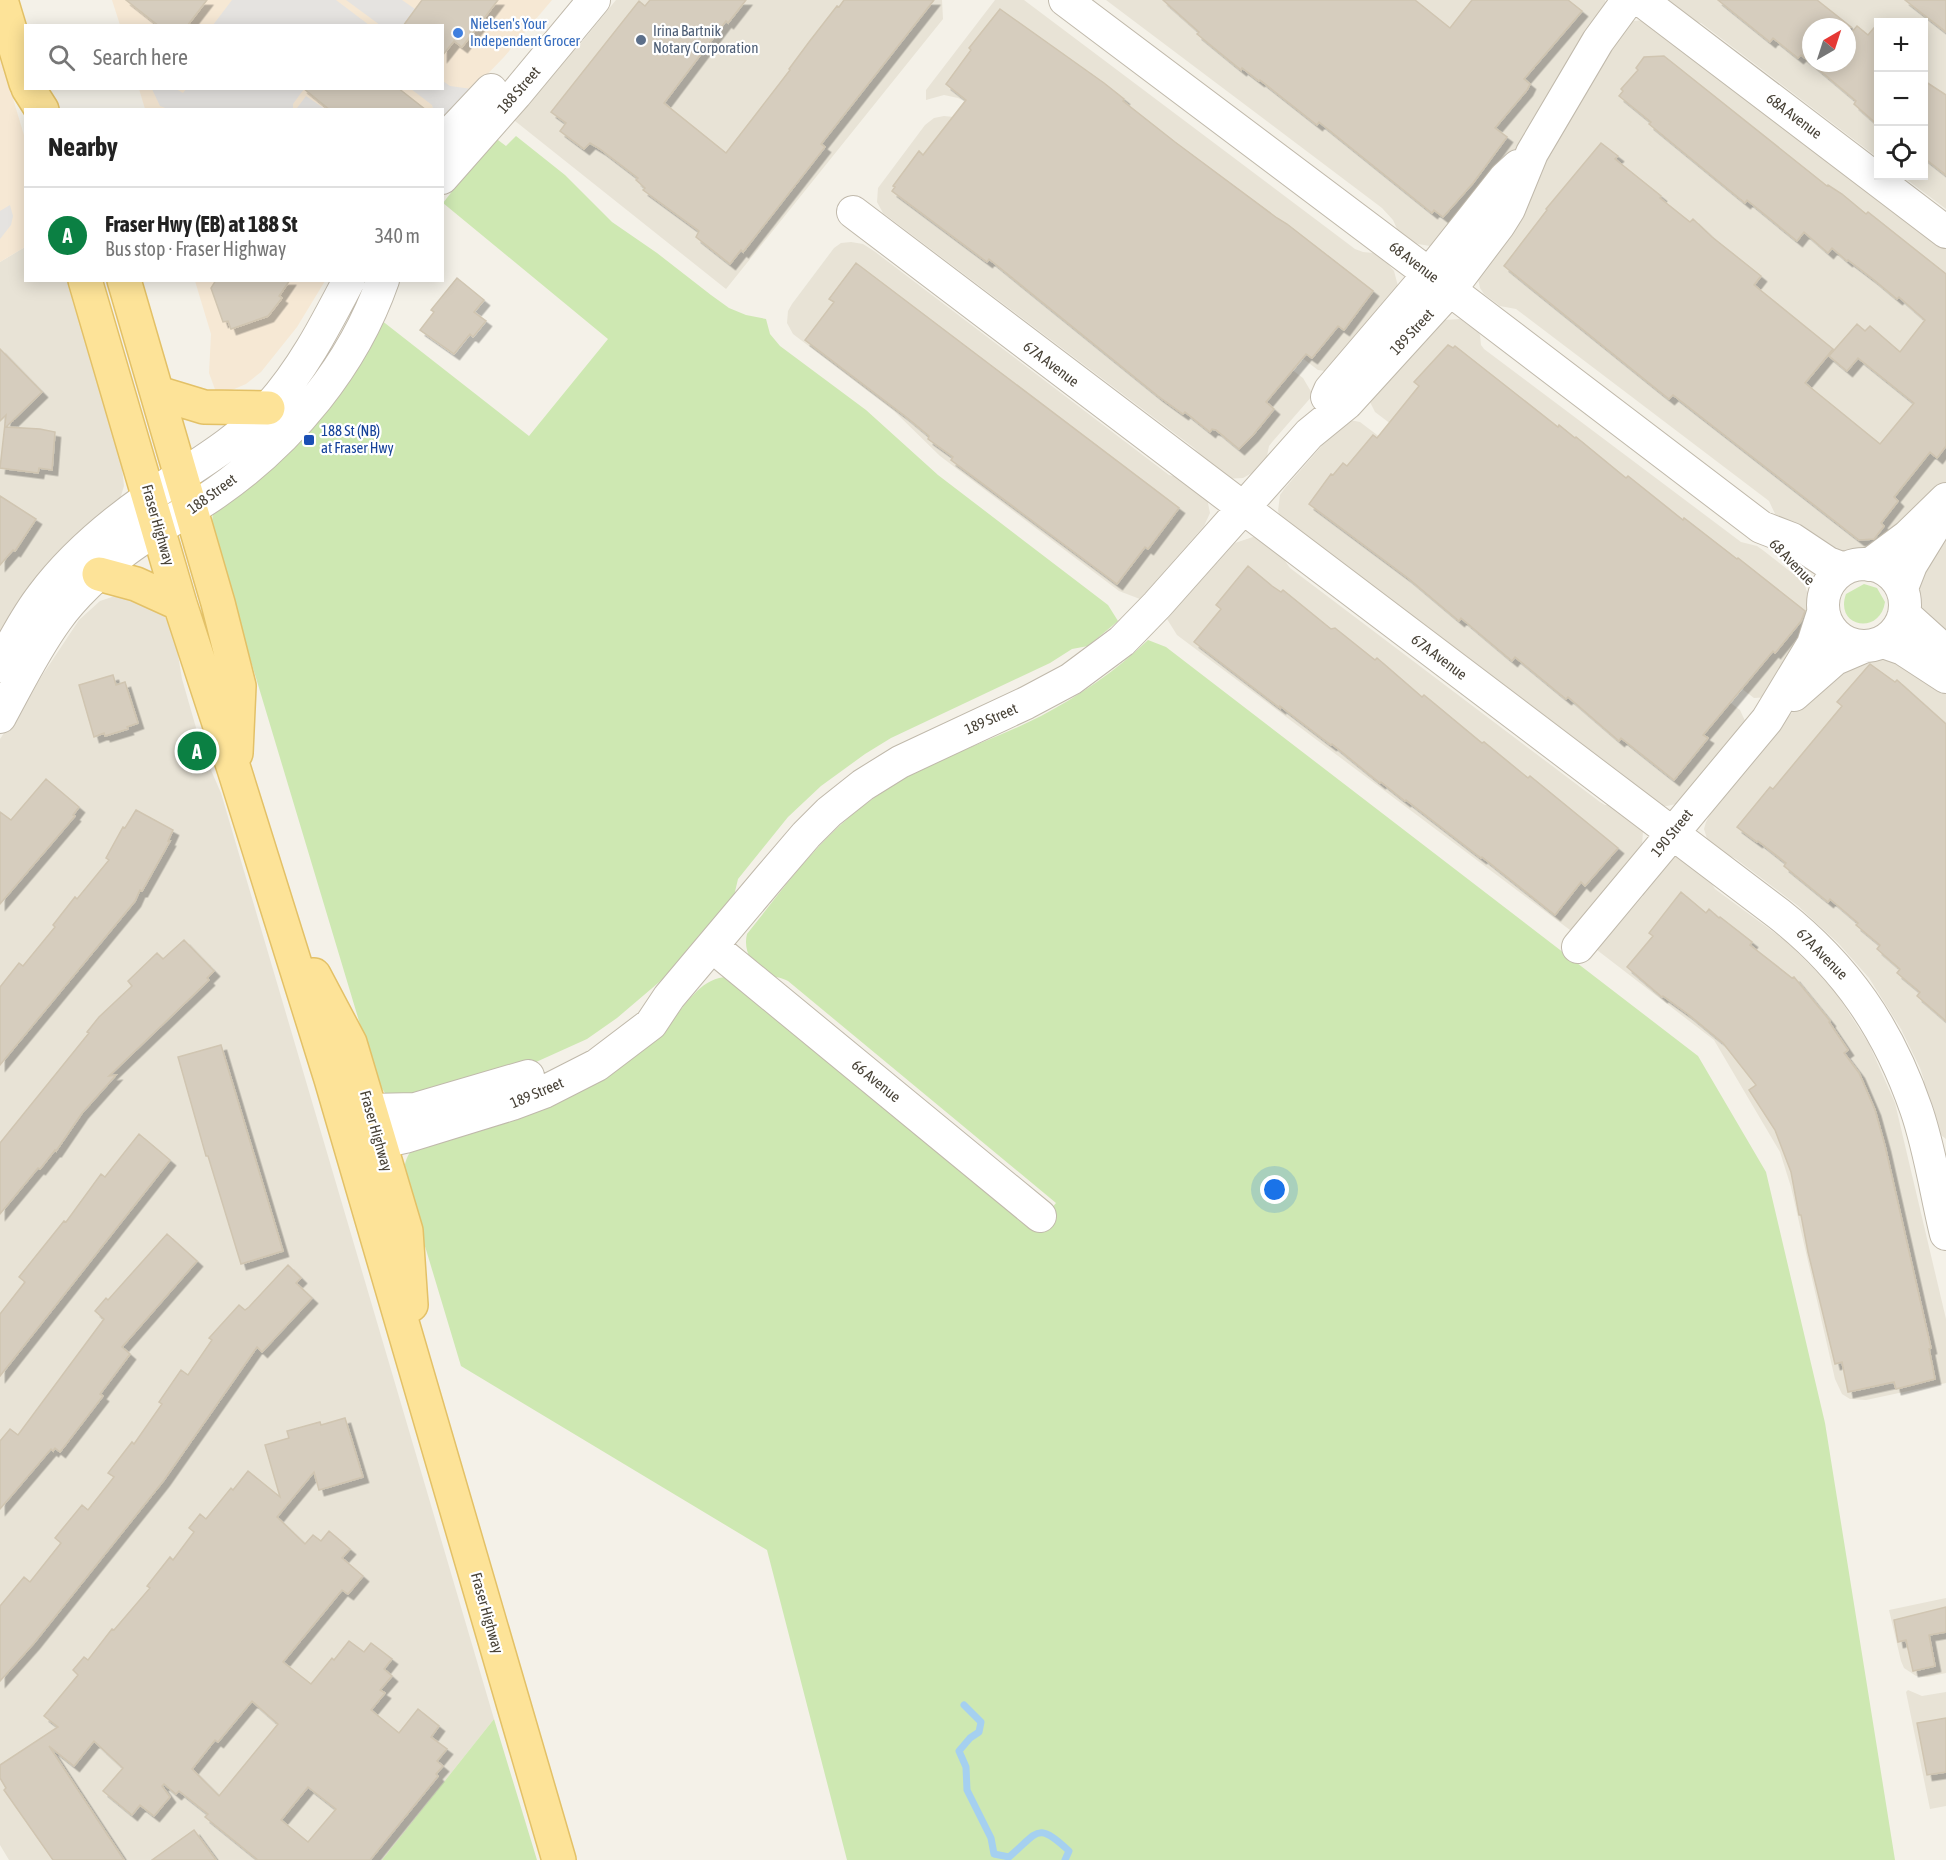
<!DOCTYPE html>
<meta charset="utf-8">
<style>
body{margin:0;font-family:"Asap Condensed",sans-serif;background:#f2f2f2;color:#222}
.controls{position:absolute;right:18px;top:18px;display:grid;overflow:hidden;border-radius:0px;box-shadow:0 3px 15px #0003}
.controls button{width:54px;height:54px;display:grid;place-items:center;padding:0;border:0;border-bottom:2px solid #e0e0e0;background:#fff;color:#222;font:30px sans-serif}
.compass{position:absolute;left:1802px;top:18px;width:54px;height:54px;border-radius:50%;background:#fff;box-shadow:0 3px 15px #0003;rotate:39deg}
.you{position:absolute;left:1275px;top:1190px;width:21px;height:21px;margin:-15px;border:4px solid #fff;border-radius:50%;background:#1a73e8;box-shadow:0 0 0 9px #1a73e833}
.badge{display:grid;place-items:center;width:39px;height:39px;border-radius:50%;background:#0b8043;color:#fff;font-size:20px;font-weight:700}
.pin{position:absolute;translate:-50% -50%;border:3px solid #fff;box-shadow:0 2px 6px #0006}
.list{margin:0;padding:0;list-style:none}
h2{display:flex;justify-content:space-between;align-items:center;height:78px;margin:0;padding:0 24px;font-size:26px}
h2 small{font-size:20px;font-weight:400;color:#767676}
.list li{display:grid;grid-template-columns:39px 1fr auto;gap:18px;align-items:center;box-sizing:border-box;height:96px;padding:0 24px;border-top:2px solid #e0e0e0}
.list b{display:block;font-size:22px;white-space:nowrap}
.list p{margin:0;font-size:20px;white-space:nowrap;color:#767676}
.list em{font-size:20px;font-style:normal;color:#767676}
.icon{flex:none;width:33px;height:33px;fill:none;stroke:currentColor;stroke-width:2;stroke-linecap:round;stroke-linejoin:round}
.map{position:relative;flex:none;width:1946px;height:1860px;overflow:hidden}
.search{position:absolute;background:#fff;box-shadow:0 3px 15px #0003;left:24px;top:24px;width:420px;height:66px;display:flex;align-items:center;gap:15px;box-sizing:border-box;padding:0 21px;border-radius:0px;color:#767676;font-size:22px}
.panel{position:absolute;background:#fff;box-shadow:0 3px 15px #0003;left:24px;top:108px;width:420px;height:174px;border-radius:0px}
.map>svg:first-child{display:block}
</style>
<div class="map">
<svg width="1946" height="1860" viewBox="0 0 1946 1860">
<defs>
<filter id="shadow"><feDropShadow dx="5.5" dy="5.5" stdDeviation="0" flood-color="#0004"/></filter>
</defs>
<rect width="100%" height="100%" fill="#f4f1e8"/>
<path fill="#e8e3d6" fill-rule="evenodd" d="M616,0H942L943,19L726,289L510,117L564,55L576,49Z
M995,0H1024L1355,249L1363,252L1373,253L1388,264L1394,271L1399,290L1332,372L1318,370L964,101L958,98L944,95L926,100V90Z
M1106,0H1605L1606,4L1576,45L1530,129L1501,171L1441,244L1430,246L1418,244L1408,238L1398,231L1393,220L1382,208Z
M1663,0H1946V209L1902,176H1924V22H1878V158L1701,23L1682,19ZM1811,27H1847V63H1811Z
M1644,20L1946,246V482L1909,527L1868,552L1855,554L1829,550L1776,516L1769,501L1516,309L1500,306L1484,294L1480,288L1477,274L1625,24L1634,21Z
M944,116L954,117L964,124L1303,378L1313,395L1273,441L1269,446L1267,456L1252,473L1243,478L1224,479L1194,448L883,213L877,202L878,188L925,125L934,118Z
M851,242L863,244L874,251L1169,475L1181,478L1207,498L1210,513L1204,526L1140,599L1119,591L940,456L894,411L793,334L787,323L788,311L792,304L834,248L841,243Z
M25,247L26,280L67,281L121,459L124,486L120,499L29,596L0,632V262Z
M1460,319L1478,332L1480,335L1481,345L1484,349L1741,542L1757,546L1764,551L1796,576L1805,586L1813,608L1812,622L1769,697L1754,698L1375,412L1367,396L1444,320Z
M1345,419L1360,422L1740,710L1746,723L1685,797L1676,804L1667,806H1657L1625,776L1322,547L1281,519L1278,511L1280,495L1285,488Z
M1946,525V643L1917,606L1914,585Z
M1253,537L1264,538L1285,556V561L1290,568L1600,802L1605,805H1617L1640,825L1643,831L1642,846L1574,933L1177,635L1167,619L1235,543Z
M126,596L155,607L166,618L176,643L182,679L203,752L221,793L494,1719L382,1860H9L0,1845V739L79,620L100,601L112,597Z
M1878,654L1946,685V1139L1937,1132L1923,1086L1924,1080L1920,1068L1901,1029L1869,978L1838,943L1798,906L1736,859L1709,845L1704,829L1706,822L1713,809L1787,718L1831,672Z
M1675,857H1682L1710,881L1715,889L1787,942L1813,968L1836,993L1869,1044L1895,1103L1946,1319V1383L1866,1400L1850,1399L1842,1394L1835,1379L1791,1187L1780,1152L1714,1040L1597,950L1643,896L1644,885L1667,859Z
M1946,1598V1673L1927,1677L1916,1676L1904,1668L1901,1661L1889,1610Z
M1908,1690L1922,1696L1946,1692V1806L1930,1809L1906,1692Z"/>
<path fill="#f6e8d4" d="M112,0H552L504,57L443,120L442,110L145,109L139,89L442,88V26L120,25Z
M0,55L26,142L25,247L0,262Z
M195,281H325L297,327L261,372L246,384L232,390L216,392L209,373L211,334Z"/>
<path fill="#cee8b2" d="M516,136L565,175L612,222L657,253L711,295L729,308L746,315L766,319L770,334L780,346L866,410L938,475L1108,605L1118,621L1088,646L1072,649L1050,663L891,738L865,754L821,786L788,817L738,879L734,896L671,972L617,1018L587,1039L525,1067L418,1101L387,1096L377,1081L214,538L212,521L213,513L381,320L529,436L608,339L443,203L494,137L506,146Z
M1864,584L1877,588L1885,602C1880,636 1834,627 1846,594Z
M1148,640L1166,647L1698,1056L1766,1172L1825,1423L1895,1860H847L767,1550L461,1366L406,1183C403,1168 404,1159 414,1147L672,1020C689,1001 703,975 731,977L760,1006L1033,1230L1056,1203L788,981C781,977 773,977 766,974C751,966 743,949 747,934C786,885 822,834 874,798C924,761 986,744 1041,716C1080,695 1116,671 1148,640Z
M494,1719L537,1860H382Z"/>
<path fill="#e5e3e0" d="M232,0H336L369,25H213Z
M346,0H402L415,9L403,25H380Z
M443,81L450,86L472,89L443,120L442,110L433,109L432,105L411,89L442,88Z
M187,88L304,89L293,104V108H297L306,96L325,109H168L160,106L152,89H176L183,93Z
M10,205L13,216L11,225L0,239V211Z"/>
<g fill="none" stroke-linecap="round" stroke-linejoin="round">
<path stroke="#a5d0f0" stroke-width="7" d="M964,1705L981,1722L979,1732L970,1738L959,1751L966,1767L967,1790L991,1838L994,1854L1009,1857C1038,1833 1036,1820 1069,1851L1065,1860"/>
</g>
<path fill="#d6cdbe" stroke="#d0c5b1" stroke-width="1.5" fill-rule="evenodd" filter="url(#shadow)" d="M126,0H207L187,26H159Z
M422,0H498L462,47L454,41L442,56V26H403Z
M650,0H746L728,23L726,21L664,103L726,153L790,70L789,69L809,42L837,6L839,7L844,0H934L821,144L825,147L743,252L741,250L730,264L696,237L699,231L643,190L645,188L636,180L638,178L600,149L590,143L584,149L560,131L566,123L551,112L639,1L645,6Z
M1163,0H1415L1450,28L1472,0H1568L1582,11L1524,79L1530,84L1527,90L1495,128L1507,137L1473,183L1443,217L1434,210L1432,213L1319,122L1317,125L1260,80L1259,81L1242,68L1241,70L1197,34L1199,32Z
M1718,0H1817L1851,27H1811V63L1801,55L1798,58L1773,38L1770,42Z
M1905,0H1946V32Z
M1000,9L1104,83L1124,99L1123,101L1175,142L1277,218L1287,224L1373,291L1344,330L1338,326L1312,358L1306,354L1266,402L1274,409L1253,435L1239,449L1216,430L1212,429L1210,432L1185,412L1183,414L1158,396L989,259L987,262L892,191L895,187L893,186L919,151L923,155L966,100L946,84L971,50L969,48Z
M1878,23V125L1854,104L1856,101L1811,63H1847V38L1857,26L1868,35Z
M1664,56L1827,186L1828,185L1842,194L1866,214L1868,212L1946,274V446L1937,458L1930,452L1894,497L1898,501L1881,523L1884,526L1874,539L1859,540L1673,395L1669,399L1504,266L1547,210L1546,209L1601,143L1618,156L1615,159L1661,196L1660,198L1690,222L1693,219L1712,237L1761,276L1754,285L1833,349L1805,383L1880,444L1914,403L1858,358L1847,371L1829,356L1857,324L1865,331L1870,326L1900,352L1925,320L1899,297L1897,299L1873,279L1848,260L1847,261L1832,248L1828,253L1804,232L1797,241L1747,200L1745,203L1649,124L1651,122L1619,96L1623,91L1621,89L1638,70L1636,68L1644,57Z
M1923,80L1946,95V175L1923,157Z
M303,88H398L426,110H330Z
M856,263L1179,508L1148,549L1145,547L1117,584L951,460L953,457L928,439L929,436L905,416L805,340L834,302L829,299Z
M457,278L484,300L474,312L486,321L473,337L470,334L454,354L420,330L434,312L431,310Z
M216,280H290L279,296L282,298L268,316L231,329L228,321L223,322L211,288Z
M1448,345L1453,348L1455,346L1558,427L1559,425L1575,438L1576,437L1626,478L1628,476L1683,520L1684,518L1737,559L1738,558L1805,611L1801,621L1775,653L1773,651L1703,735L1708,738L1674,780L1621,738L1619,741L1568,697L1566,699L1515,657L1512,661L1461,618L1459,621L1408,578L1309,504L1331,474L1333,475L1343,463L1347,466L1373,435L1377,438L1419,386L1414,382Z
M0,349L42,392L6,427L40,429L55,432L52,470L39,468L38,473L0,468L6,415L0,421Z
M0,496L36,519L15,551L13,550L0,565Z
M1248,566L1272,586L1281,592L1283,590L1331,629L1335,628L1375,660L1377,658L1422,697L1424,695L1482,743L1484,742L1528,778L1530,776L1618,848L1585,886L1581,882L1555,915L1482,857L1481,858L1406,800L1405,801L1381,782L1380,783L1332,744L1331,745L1280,706V708L1194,642L1221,609L1216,605Z
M1870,664L1895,682L1897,680L1946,724V1021L1917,996L1920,992L1897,973L1900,969L1877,949L1880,945L1856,925L1858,923L1830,899L1828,902L1784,866L1786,863L1758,841L1757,842L1737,827L1770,787L1773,789L1842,706L1837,702Z
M113,675L116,685L125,682L138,723L127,727L128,729L105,736L104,733L94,737L79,685Z
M46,779L79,807L73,815L75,816L0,904V812L11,820Z
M136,810L173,830L168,841H170L142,891L140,890L135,901L0,1065V987L19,963L23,966L55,927L53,925L75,897L77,899L109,860L106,858L123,827L125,828Z
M1681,892L1706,913L1709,909L1719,918L1720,917L1752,942L1750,945L1792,978L1794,977L1830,1021L1829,1022L1848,1050L1844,1053L1859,1073L1875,1110L1885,1146L1931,1348L1929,1349L1935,1379L1896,1389L1894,1382L1848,1392L1842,1362L1835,1364L1808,1252L1801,1215H1799L1791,1172L1775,1130L1749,1090L1756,1085L1723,1043L1688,1014L1663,996L1662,997L1627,967L1653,936L1649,933Z
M184,940L214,971L207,978L209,980L109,1076L116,1075L82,1113L56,1151L55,1150L40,1169L38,1168L0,1214V1143L89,1033L87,1032L99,1017L132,986L128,981L157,953L163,959Z
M221,1045L283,1251L241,1264L208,1156H206L178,1057Z
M139,1134L170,1160L0,1376V1314L25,1282L19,1277L64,1221L66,1222L101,1174L105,1177Z
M167,1234L197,1261L122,1347L130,1354L100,1394L103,1396L60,1452L55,1448L53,1451L51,1449L0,1509V1441L10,1429L18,1435L104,1319L95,1311L106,1298L108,1300Z
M288,1265L301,1278L296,1283L312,1298L262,1352L257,1347L164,1480L34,1643L0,1681V1606L24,1577L30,1582L61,1543L55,1538L82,1505L88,1510L114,1477L108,1473L132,1442L134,1444L162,1404L159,1402L181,1370L188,1375L212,1340L209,1338L239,1305L245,1310L249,1307Z
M345,1418L363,1477L319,1490L314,1472L277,1517L305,1544L313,1535L321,1541L329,1531L350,1549L342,1558L363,1576L348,1594L342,1590L283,1662L311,1684L332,1658L334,1660L349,1641L364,1652L371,1643L392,1659L384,1669L392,1676L380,1690L385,1693L371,1710L399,1733L418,1709L439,1726L431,1737L447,1749L437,1761L443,1766L436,1774L438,1776L370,1860H258L205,1817L208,1814L179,1791L176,1794L164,1784L162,1786L170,1797L154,1816L140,1805L132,1815L103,1791L123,1768L94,1741L74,1766L49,1746L124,1860H53L4,1790L6,1788L0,1778V1765L58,1727L44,1716L78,1675L73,1670L84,1657L88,1660L112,1629L114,1630L150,1588L147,1586L170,1557L173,1560L194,1532L189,1528L200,1514L206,1519L231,1488L233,1490L248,1471L280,1497L265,1445L289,1438L287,1431L320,1422L321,1425ZM252,1701L278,1724L219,1796L192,1769L215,1740L218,1742ZM308,1787L336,1809L308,1842L281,1820Z
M1946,1607V1632L1929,1635L1935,1666L1913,1671L1906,1640L1898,1642L1894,1620Z
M1946,1718V1772L1927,1775L1917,1723Z
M194,1830L216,1860H152Z"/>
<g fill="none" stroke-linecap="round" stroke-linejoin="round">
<defs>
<path id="minor" d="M1065,0L1429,274L1761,527L1792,539L1828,563L1844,569
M1641,0L1946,232
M442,142L491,90
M442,178L516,94L594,0
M853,212L1779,914C1846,967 1888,1028 1916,1109C1930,1149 1936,1193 1946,1234
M1327,397L1330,390L1429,274L1505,178L1518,166
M1823 605a41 41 0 1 1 82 0a41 41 0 1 1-82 0Z
M1869,565L1908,536L1946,499
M1902,588L1911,565L1938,521
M1904,614L1946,652
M1883,642L1903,649L1946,677
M0,666C13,642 25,618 42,596C71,557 109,525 149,497C189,469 235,445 269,407C303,369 325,326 349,280
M1794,695L1835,659L1863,647
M0,717C18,684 35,649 57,619C74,595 99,573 121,554C151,530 186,514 217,492C291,440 353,366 383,280
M713,947L1040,1216
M1578,947L1767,720L1813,644L1823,613
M370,1110L415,1109L528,1076
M378,1143L405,1137L512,1104L544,1092L597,1065L651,1024L669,997L770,877L806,835L829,812L863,785L900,762L1026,703L1071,679L1122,641L1157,605L1309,434L1347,403L1450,290L1499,225L1509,209L1532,153L1598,41L1628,0"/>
<path id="major" d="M1,0L26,83
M28,88L42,110
M85,280L180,604L234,769L331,1079L559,1860
M124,280L218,603L239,686L236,753
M158,393L204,407L268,408
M99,574L136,584L180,604
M314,975L350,1043L406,1231L411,1305"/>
</defs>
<use href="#minor" stroke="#c0b9ab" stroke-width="34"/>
<use href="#major" stroke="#e3c167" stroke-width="36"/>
<use href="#minor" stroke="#fff" stroke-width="32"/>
<use href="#major" stroke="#fde398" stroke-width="33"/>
</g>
<circle fill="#3f7fe0" stroke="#fff" stroke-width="2" cx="458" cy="33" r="6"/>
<circle fill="#5c6f8a" stroke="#fff" stroke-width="2" cx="641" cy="40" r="6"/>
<rect fill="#1a4fb4" stroke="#fff" stroke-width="2" x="303" y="434" width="12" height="12" rx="3"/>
<g text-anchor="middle" stroke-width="4.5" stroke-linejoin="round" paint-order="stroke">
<g font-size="15" fill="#366cbe" stroke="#fff" text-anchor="start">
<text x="470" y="29">Nielsen's Your<tspan x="470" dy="17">Independent Grocer</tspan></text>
</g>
<g font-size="15" fill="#4e5e75" stroke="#fff" text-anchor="start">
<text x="653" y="36">Irina Bartnik<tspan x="653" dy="17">Notary Corporation</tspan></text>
</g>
<g font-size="15" fill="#484237" stroke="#fff">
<text transform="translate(519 90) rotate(-49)" y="5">188 Street</text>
<text transform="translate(1794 116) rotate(37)" y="5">68A Avenue</text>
<text transform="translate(1414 262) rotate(37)" y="5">68 Avenue</text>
<text transform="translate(1412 332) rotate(-47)" y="5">189 Street</text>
<text transform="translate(1051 364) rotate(37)" y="5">67A Avenue</text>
<text transform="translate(212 494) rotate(-36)" y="5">188 Street</text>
<text transform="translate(158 525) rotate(74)" y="5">Fraser Highway</text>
<text transform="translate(1792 562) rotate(46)" y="5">68 Avenue</text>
<text transform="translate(1439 657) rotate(37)" y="5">67A Avenue</text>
<text transform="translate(991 719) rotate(-24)" y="5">189 Street</text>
<text transform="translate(1672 833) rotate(-51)" y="5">190 Street</text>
<text transform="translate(1822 954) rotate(45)" y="5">67A Avenue</text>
<text transform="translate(876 1081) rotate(39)" y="5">66 Avenue</text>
<text transform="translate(537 1093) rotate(-23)" y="5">189 Street</text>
<text transform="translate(376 1131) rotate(74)" y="5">Fraser Highway</text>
<text transform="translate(487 1613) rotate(74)" y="5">Fraser Highway</text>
</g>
<g font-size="15" fill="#164399" stroke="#fff" text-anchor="start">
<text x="321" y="436">188 St (NB)<tspan x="321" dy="17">at Fraser Hwy</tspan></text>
</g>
</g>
</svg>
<div class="controls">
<button>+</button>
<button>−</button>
<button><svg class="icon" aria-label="locate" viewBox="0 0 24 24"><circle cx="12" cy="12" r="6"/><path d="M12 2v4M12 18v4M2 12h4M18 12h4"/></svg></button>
</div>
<svg class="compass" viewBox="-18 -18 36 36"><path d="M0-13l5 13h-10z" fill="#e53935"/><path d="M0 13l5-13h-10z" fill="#767676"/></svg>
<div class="you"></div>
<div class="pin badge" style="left:197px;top:751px">A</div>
<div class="search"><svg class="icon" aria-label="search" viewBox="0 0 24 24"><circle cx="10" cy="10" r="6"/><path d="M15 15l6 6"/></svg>Search here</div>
<section class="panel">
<h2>Nearby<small></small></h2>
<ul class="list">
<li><span class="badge">A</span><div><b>Fraser Hwy (EB) at 188 St</b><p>Bus stop · Fraser Highway</p></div><em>340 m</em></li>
</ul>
</section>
</div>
